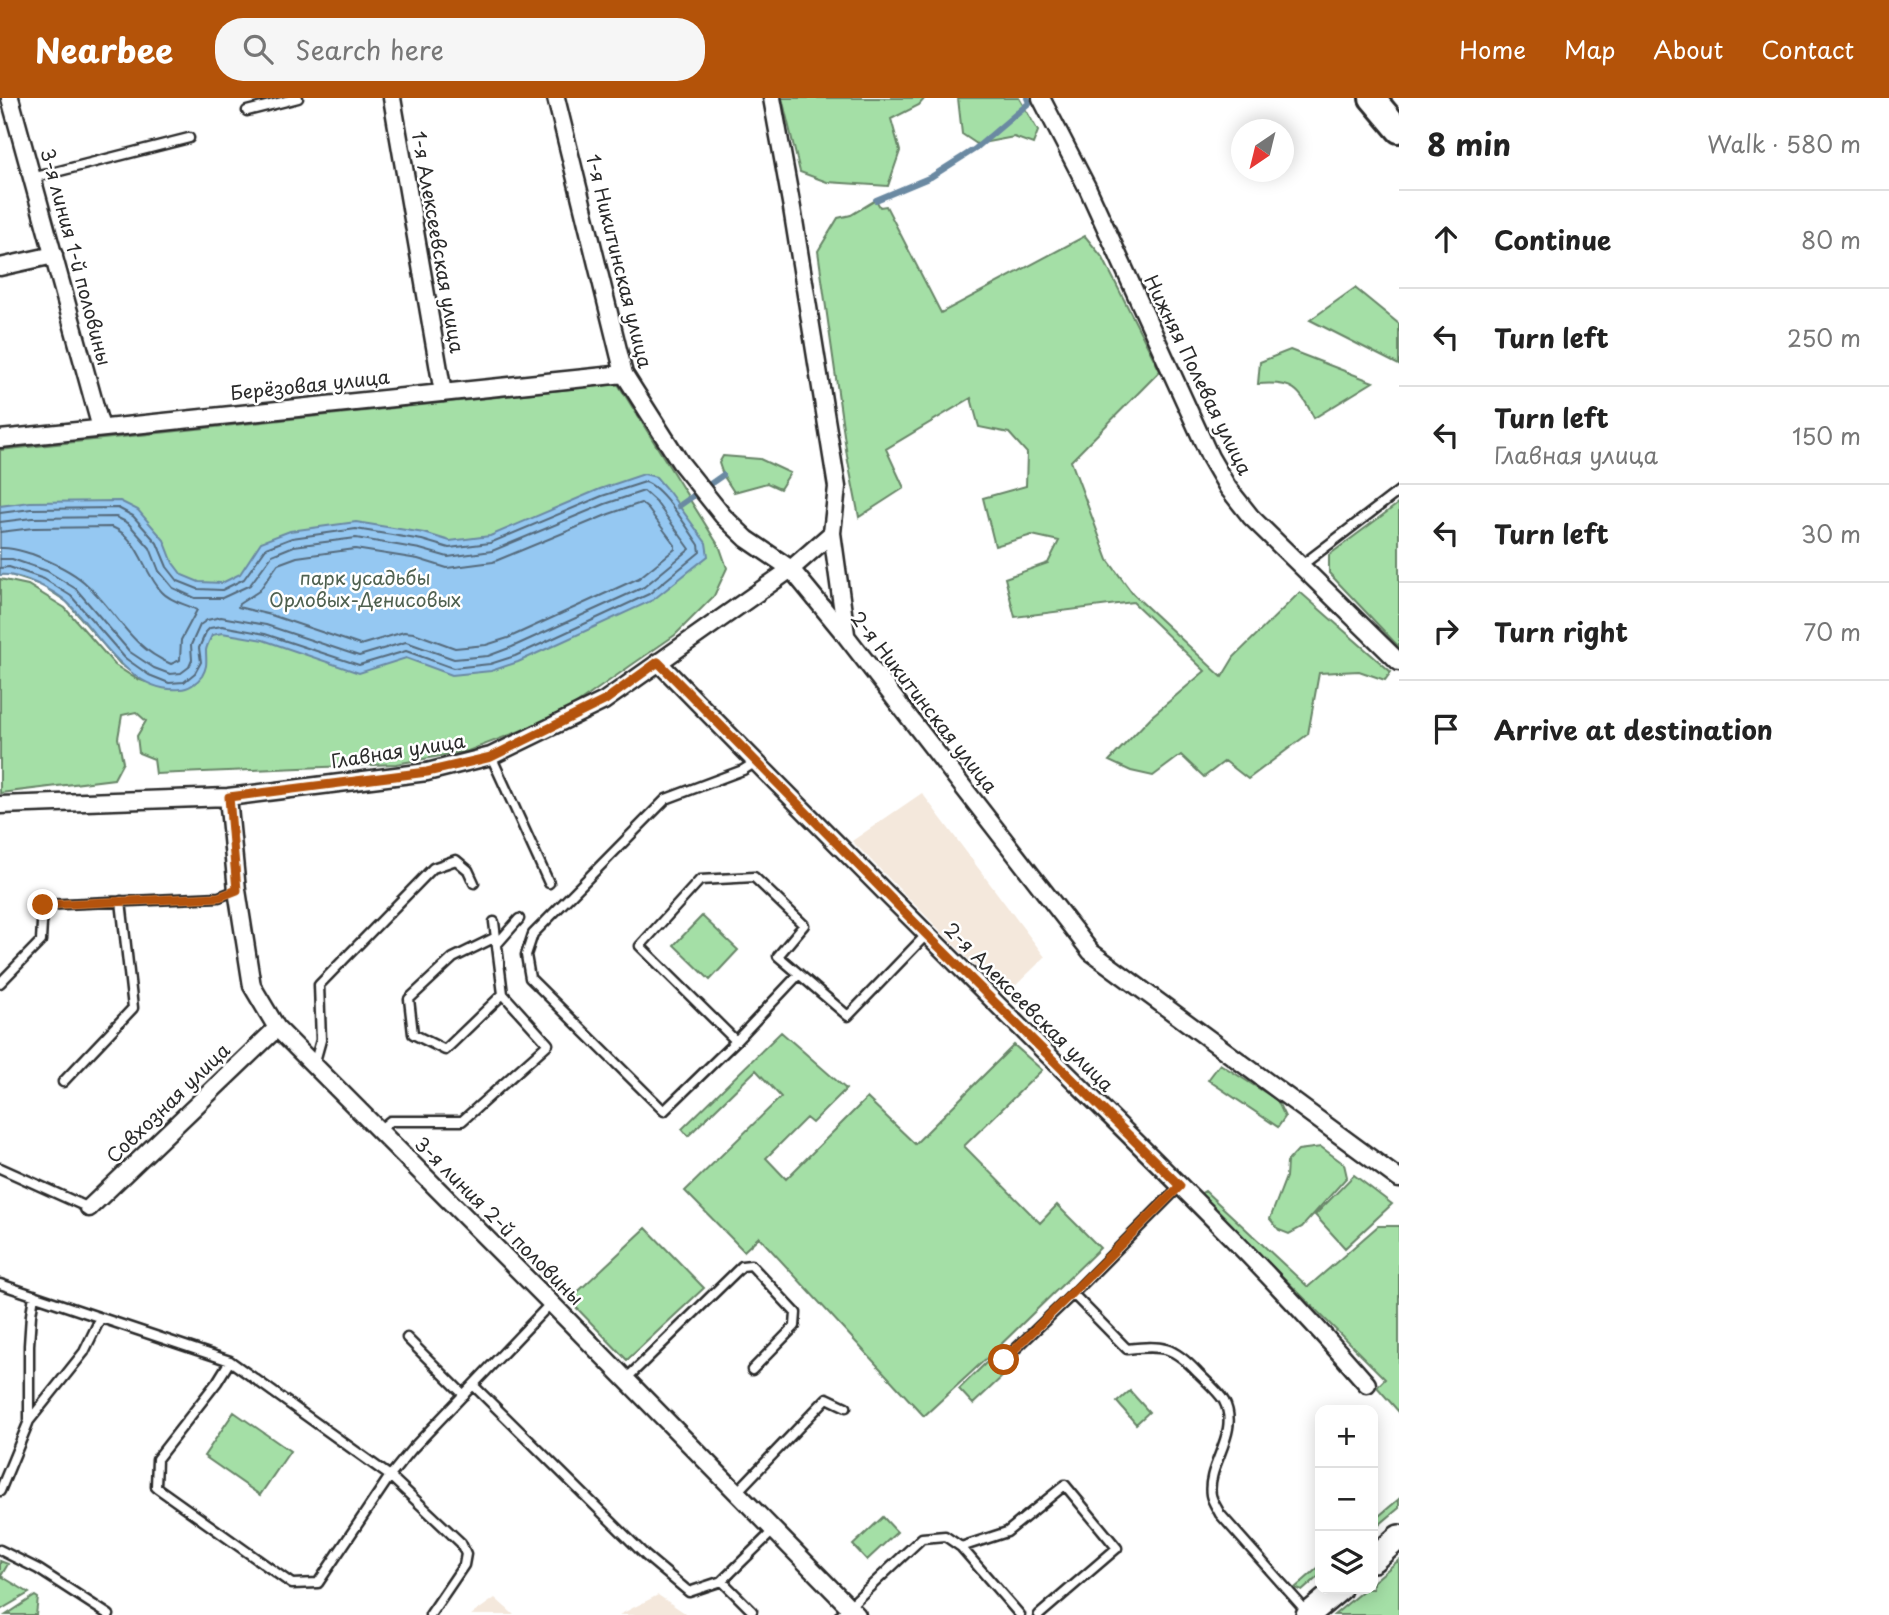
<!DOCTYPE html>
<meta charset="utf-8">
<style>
body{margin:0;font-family:"Playpen Sans",sans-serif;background:#f6f6f6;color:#222}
.controls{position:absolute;right:21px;bottom:21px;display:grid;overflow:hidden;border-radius:14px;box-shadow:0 4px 18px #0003}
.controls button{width:63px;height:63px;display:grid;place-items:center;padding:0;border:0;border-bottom:2px solid #e0e0e0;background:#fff;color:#222;font:35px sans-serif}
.compass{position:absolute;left:1231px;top:21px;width:63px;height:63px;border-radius:50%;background:#fff;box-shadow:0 4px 18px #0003;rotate:215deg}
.stop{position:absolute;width:21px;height:21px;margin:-16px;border:5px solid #b45309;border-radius:50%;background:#fff}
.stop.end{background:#b45309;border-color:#fff;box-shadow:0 2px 7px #0008}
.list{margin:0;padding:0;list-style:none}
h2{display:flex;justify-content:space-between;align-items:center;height:91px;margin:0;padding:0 28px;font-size:30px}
h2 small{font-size:23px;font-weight:400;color:#767676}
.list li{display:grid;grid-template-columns:46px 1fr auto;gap:21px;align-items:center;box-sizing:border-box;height:98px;padding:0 28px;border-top:2px solid #e0e0e0}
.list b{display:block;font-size:26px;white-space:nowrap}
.list p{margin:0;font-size:23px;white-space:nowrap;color:#767676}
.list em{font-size:23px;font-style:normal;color:#767676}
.icon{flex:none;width:38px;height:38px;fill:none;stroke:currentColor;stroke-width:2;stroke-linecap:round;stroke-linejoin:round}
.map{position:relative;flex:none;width:1399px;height:1517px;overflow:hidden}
header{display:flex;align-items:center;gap:42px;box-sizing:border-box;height:98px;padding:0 35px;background:#b45309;color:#fff}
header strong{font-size:33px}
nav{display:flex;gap:38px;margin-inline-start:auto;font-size:24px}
.search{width:490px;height:63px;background:#f6f6f6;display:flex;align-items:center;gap:18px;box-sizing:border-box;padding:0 24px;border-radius:28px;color:#767676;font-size:26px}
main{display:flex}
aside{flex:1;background:#fff}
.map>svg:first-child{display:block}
</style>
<header>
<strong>Nearbee</strong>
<div class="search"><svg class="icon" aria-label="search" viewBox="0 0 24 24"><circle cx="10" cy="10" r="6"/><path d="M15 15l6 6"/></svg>Search here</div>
<nav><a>Home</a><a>Map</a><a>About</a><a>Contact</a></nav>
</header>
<main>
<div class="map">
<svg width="1399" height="1517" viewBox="0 0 1399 1517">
<rect width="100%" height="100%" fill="#fff"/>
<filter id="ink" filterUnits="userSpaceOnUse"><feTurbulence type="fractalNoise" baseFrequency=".0143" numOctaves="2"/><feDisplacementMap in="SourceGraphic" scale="14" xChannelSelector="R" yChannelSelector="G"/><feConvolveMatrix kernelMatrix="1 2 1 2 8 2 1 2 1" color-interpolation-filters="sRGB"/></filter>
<g filter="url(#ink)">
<path fill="#f4e8dc" d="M922,695L1045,859L1005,898L852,743Z
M658,1497L688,1517H619Z
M495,1500L514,1517H471Z"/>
<path fill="#a4dfa6" stroke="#688568" stroke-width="2" d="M782,0H925L919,7L891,21L900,53L888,88L827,84L800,74Z
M958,0H1019L1038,33L1033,46L1014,39L977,46L962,36Z
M876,102L880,109L886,108L941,215L1085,138L1103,160L1160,273L1071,363L1108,462L1133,496L1222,579L1234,559L1300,494L1391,574L1385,582L1359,573L1319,575L1308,636L1248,681L1225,663L1204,679L1181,657L1153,678L1131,673L1109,663L1152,618L1205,573L1133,504L1015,519L1005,480L1048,465L1059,443L1032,437L995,448L983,400L1026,388L1027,355L1009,335L979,329L971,300L886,351L904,390L859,419L847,358L818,153L838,120L851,117Z
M1355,190L1399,226V267L1310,222Z
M1290,252L1373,284L1314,320C1299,290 1293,283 1258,286L1260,264Z
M618,286L720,450L727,470L714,498L675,537L633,566L572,609L525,631L468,653L396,666L156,676L154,661L139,655L137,638L146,623L136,614L122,617L118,640L123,664L114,681L0,695V481L28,487L65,510L115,567L135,580L146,584L120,566L67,504L41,487L7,476L0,477V352Z
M723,358L760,361L790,375L780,391L767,385L734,394L723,377L719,365Z
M1399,405V549L1329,475V457Z
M702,818L738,852L710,882L674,847Z
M781,934L846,991L812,1025L806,1020L766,1060L786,1081L867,1000L915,1046L1014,947L1042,972L964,1048L1040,1125L1057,1107L1100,1150L989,1258L924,1318L759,1139L744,1153L685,1093L781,999L756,972L688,1038L682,1031Z
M1220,966L1277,1002L1285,1019L1278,1029L1208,982Z
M1321,1049L1344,1066L1347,1079L1302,1129L1289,1136L1279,1132L1270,1121L1286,1079L1287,1064L1298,1052Z
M1354,1077L1392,1106L1345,1150L1315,1117Z
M1205,1093L1308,1189L1378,1128H1399V1314L1377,1289L1385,1281L1200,1096Z
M646,1130L704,1190L627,1262L569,1202Z
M988,1263L1003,1278L973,1306L959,1291Z
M1130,1293L1149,1314L1136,1326L1117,1304Z
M234,1314L290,1353L260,1397L204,1358Z
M1399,1401V1410L1373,1432V1423Z
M883,1419L897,1434L867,1462L853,1447Z
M1399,1462V1517H1334L1365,1491H1373V1484Z
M0,1463L8,1466L1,1478L29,1495L0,1512Z
M1320,1468V1477L1302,1493L1295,1490Z
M35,1498L38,1500L36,1517H6Z"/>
<path fill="#95c8f2" stroke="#6b89a2" stroke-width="2" d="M644,376L656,379L669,394L706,445L708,458L653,502L518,564L491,573L452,577L406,560L359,575L263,542L222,535L212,537C210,542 207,547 206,552C206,563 208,568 202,578C197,585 188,591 180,591C130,596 99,536 69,506C55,492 19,475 0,477V408L30,404L120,403L138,412L164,442L173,465L182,477L199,484L222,485L240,476L261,444L290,433L356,424L424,435L450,443L490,438L600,391Z"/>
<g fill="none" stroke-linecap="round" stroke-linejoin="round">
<path stroke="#556a7b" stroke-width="2" d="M641,405L648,411L675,447V451L639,480L508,540L486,547L455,550L414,535L404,534L360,547L271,517L238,509L239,506L259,493L278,466L297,459L355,451L418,461L447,470L493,464L609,416Z
M0,415L31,411L118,410L133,418L157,445L167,469L178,483L198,491L222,492L244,481L266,450L292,440L356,431L422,442L449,450L490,445L602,398L645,384C662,388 688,431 699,447L700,454L649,496L515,558L490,566L453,570L406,553L359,567L265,536L222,528L210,530L206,534L199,550L201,564L195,575L184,584L169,585L149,577L125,560L71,498L44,481L9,469L0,470
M0,424L32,420L116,419L128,425L150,450L159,473L173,490L195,500H222L250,487L272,457L294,448L356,440L420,451L448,459L492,453L605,406L644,393L656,404L690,451L644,489L512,549L488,558L454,561L406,544L359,558L266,527L221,519L207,522L200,527L191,547L192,562L189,569L181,575L170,576L154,570L130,554L76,491L47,473L12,461H0
M0,434L33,430L112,429C140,441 143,474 162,494C171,504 186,506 197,512L181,542L180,562L171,566C127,547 117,513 84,484C69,471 50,463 32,456C21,453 12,449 0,450"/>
<path stroke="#6b89a2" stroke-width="6" d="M876,102L931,79L975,51L1029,5L1027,0
M679,408L723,377"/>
<defs>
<path id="service" d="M247,13L298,0
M32,80L189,40
M1302,467L1399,393
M491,658L549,785
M756,664L743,672L666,701L533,836L526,857L530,880L664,1013L736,943L799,876
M496,839L453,860L409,901L413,936L445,952L503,896
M497,846L519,821
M0,885L41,843L43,807L219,799L237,792
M736,943L640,848L700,782L754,779L804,827L778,858L848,918L926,837
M314,967L321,942L319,887L433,770L456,762L468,772L474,785
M63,984L133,910L121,803
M379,1032L390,1023H462L548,946L503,896L494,824
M0,1070L89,1110
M1180,1088L1073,1196L1127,1251C1163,1247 1173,1248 1198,1275C1206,1283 1218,1293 1224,1303C1241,1335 1206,1367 1211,1397C1212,1403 1217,1410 1220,1416L1308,1515
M0,1186L230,1263L390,1378L461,1445L466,1456L464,1467L430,1517
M407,1240L464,1297
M1004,1262L1073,1196
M230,1263L217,1284L157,1361L156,1389L292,1486L318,1485L390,1378L412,1351L551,1205
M626,1281L742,1168L751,1167L796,1215L795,1228L752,1272
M473,1287L646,1458L689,1494L722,1483L773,1433
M29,1323L84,1254L100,1221
M0,1393L29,1323V1247L31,1217L34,1197
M736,1395L827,1300L846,1309
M961,1449L1007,1434L1065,1387L1117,1450L1039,1517
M0,1452L38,1471L109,1517
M722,1483L752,1513
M840,1517L922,1440L945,1438L961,1449L1020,1517"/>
<path id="minor" d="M10,0L101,330
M392,0L443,295
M556,0L624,276L680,364L723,418L747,441L791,471L846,538L1091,854L1399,1081
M1041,0L1088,91L1210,359L1228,390L1251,419L1399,564
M0,169L54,157
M0,341L624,276
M832,435L846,536
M658,564C783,692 908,818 1035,944C1148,1056 1263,1166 1367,1286
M228,699L237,792L252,888L277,930L551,1205L857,1517
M0,707L228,699L427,674L491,658L604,603L791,471L832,435L837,389L792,110L772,0
M89,1110L277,930"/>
<path id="secondary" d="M1373,1462L1399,1439
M1308,1517L1339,1491"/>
<path id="primary" d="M1372,0L1399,32"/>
</defs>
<use href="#service" stroke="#2b2b2b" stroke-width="13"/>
<use href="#minor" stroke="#2b2b2b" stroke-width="21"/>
<use href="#secondary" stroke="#2b2b2b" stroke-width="28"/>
<use href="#primary" stroke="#2b2b2b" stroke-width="30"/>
<use href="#service" stroke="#fff" stroke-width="8"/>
<use href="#minor" stroke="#fff" stroke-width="16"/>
<use href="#secondary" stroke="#fff" stroke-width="23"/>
<use href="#primary" stroke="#fff" stroke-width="24"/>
</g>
</g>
<g fill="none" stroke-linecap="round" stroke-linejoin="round" filter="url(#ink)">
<path stroke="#b45309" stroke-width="9" d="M43,807L219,799L237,792L229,699L427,674L491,659L604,603L658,564L926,836L1180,1088L1004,1262"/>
</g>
<g text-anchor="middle" stroke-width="5" stroke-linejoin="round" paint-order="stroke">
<g font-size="19" fill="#2b2b2b" stroke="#fff">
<text transform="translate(438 144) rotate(80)" y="7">1-я Алексеевская улица</text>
<text transform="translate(76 159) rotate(75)" y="7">3-я линия 1-й половины</text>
<text transform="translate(619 163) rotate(76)" y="7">1-я Никитинская улица</text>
<text transform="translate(1198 277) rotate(64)" y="7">Нижняя Полевая улица</text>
<text transform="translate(310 287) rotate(-6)" y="7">Берёзовая улица</text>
<text transform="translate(924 604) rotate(52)" y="7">2-я Никитинская улица</text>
<text transform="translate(398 653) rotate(-9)" y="7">Главная улица</text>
<text transform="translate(1029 909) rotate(45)" y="7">2-я Алексеевская улица</text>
<text transform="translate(168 1005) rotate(-44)" y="7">Совхозная улица</text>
<text transform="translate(499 1123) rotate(45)" y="7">3-я линия 2-й половины</text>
</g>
<g font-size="19" fill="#4f6150" stroke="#fff">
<text x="365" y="487">парк усадьбы<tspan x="365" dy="22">Орловых-Денисовых</tspan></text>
</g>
</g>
</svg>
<div class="controls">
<button>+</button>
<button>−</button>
<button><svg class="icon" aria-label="layers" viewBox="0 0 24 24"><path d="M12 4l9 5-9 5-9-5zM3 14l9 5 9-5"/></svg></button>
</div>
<svg class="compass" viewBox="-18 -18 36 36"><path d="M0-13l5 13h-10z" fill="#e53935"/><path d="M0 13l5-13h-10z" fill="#767676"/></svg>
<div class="stop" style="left:1004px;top:1262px"></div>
<div class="stop end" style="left:43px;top:807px"></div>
</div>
<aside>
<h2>8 min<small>Walk · 580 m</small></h2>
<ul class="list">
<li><svg class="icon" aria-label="ahead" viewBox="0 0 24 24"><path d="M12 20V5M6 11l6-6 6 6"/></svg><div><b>Continue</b></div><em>80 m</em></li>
<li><svg class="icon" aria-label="left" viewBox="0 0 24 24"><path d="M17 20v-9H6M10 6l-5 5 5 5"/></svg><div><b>Turn left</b></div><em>250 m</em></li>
<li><svg class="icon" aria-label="left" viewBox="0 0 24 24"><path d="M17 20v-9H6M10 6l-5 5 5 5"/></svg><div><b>Turn left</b><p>Главная улица</p></div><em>150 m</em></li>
<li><svg class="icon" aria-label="left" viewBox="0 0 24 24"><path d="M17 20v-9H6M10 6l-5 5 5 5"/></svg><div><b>Turn left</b></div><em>30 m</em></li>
<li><svg class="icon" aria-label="right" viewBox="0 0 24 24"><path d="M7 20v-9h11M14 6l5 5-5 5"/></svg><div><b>Turn right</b></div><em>70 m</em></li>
<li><svg class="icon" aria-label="arrive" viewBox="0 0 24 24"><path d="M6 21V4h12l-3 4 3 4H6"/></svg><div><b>Arrive at destination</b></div></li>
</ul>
</aside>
</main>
